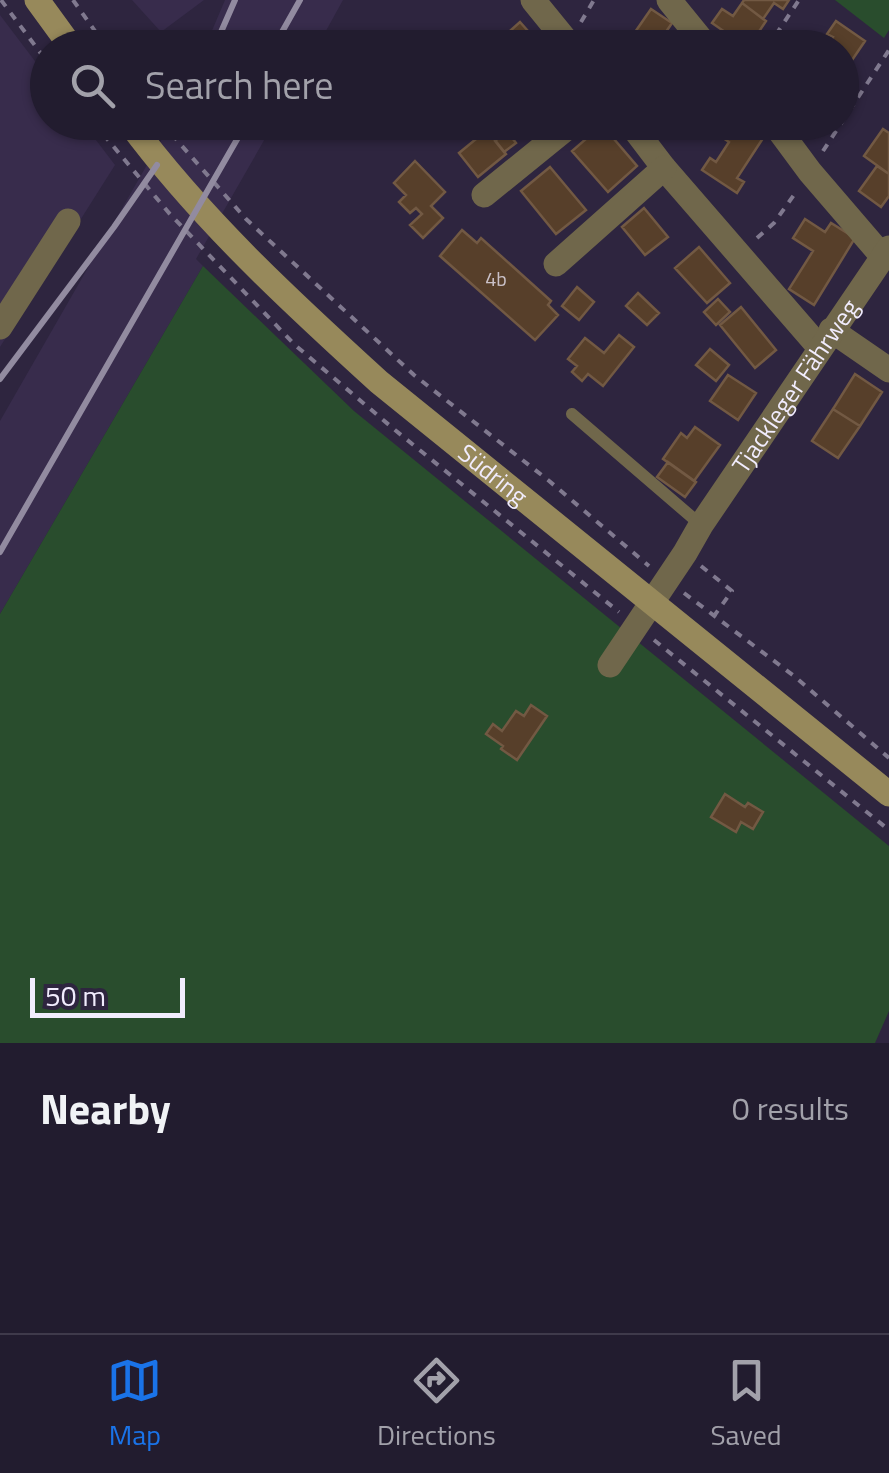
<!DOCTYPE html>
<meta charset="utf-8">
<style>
body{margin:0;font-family:"Titillium Web",sans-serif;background:#2a2537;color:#f1f3f6}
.scale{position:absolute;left:30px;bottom:25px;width:155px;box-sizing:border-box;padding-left:10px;border:5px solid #f1ecfd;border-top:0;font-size:28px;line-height:35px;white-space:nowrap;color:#f1ecfd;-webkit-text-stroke:8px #2e253f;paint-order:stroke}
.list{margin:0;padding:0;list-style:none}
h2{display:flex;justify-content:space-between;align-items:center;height:130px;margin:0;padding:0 40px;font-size:42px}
h2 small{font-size:32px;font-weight:400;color:#a2a1aa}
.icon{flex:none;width:55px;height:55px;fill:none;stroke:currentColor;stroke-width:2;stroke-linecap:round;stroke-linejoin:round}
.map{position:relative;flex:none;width:889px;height:1043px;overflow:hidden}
.search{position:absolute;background:#221c2f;box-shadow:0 2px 8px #0004;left:30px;right:30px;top:30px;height:110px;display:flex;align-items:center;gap:25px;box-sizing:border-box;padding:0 35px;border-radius:55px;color:#a2a1aa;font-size:38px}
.sheet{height:290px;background:#221c2f}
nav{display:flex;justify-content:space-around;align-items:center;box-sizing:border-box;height:140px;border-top:2px solid #3f3a4b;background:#221c2f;font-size:28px;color:#a2a1aa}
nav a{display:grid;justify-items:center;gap:5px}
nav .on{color:#1a73e8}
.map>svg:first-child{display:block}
</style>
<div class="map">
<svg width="889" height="1043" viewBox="0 0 889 1043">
<rect width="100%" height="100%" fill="#2e253f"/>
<path fill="#382c4c" d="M132,0H204L161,32Z
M225,0H343L317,47H205Z
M0,15L47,77L48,122L83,123L115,165L0,347Z
M171,123H274L196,259L203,266L0,614V421Z"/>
<path fill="#294d2d" d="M835,0H889V30L884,38Z
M203,266L354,411L889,846V1011L875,1043H0V614Z"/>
<path fill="#573f2a" stroke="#725943" stroke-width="2.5" d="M744,0H789L783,9L774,3L763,19L742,3Z
M742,3L766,21L748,48L712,23L722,9L733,16Z
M651,9L672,23L655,48H624Z
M836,21L865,41L846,69L842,66V48H826L833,37L827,34Z
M520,22L543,48H491Z
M693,122H759L769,129L737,178L744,182L737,193L702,170L710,158L716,162L729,142L705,126L699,135L689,128Z
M602,125L637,166L608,192L572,151Z
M883,129L889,133V174L864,156Z
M487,130L506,154L478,177L459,153Z
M507,131L516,143L504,152L495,141Z
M415,161L445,192L431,206L443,218L423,238L410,225L422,214L416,208L410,213L399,202L406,195L394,183Z
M877,166L889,174V196L881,207L859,191Z
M550,167L586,210L556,234L521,191Z
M644,208L668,237L645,255L622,227Z
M805,219L825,232L831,223L855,238L814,305L789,289L813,251L793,238Z
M462,230L477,243L481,238L551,301L548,305L558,315L535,340L440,256Z
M699,247L730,283L707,303L675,268Z
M577,287L594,302L579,320L562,306Z
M638,293L659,313L647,325L626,306Z
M718,299L730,312L716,325L704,312Z
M741,307L776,350L755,368L720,325Z
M619,335L634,347L603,386L588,374L582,381L572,372L577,366L568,359L585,338L604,353Z
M710,349L729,365L716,381L696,365Z
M855,374L882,392L860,426L833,409Z
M728,375L756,393L738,420L710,401Z
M833,409L860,426L838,458L812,441Z
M695,427L720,445L694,481L663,459L681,433L687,438Z
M668,462L696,482L685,497L657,477Z
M531,705L547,716L517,760L501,749L503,746L486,734L493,724L502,731L516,711L524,716Z
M725,794L745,807L748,803L763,812L753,829L741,822L736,832L711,817Z"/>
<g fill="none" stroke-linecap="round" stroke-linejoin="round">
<path stroke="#80798f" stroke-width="4" stroke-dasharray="8 8" stroke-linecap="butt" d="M1,0L48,63
M73,0L107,48
M581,22L594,0
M767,48L799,0
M93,122L169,213L295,345L395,430L619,612
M161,122L246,219L414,375L548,480L649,566
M669,137L684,129L689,122
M823,151L889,50
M757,238L774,223L796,192
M701,566L732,591L714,616
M684,593L794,676L889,758
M654,640L889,830"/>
<path stroke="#70674b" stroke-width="12" d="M572,414L701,525"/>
<g stroke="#70674b" stroke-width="25">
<path d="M533,0L572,48"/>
<path d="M669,0L708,48"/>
<path d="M629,122L664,168L820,348"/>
<path d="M773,122L810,172L883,257"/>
<path d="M484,195L574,122"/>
<path d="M556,264L664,168"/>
<path d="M0,327L68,221"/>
<path d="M831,330L889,370"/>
<path id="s1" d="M610,665L685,553L701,525L889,248"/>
</g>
<g stroke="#97895b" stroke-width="25">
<path d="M37,0L72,48"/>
<path id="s2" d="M129,122C201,219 290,301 379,382L889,794"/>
</g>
<path stroke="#928ba0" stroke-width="6" d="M214,48L235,0
M273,48L300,0
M178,130L181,122
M0,379L114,227L157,165
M0,552L247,122"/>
</g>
<g text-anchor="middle" stroke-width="8" stroke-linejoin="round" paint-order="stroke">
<g font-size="20" fill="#cac1c8">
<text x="496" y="286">4b</text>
</g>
<g font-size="25" fill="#f1ecfd" stroke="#2e253f">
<text dy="9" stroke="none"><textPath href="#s1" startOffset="335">Tjackleger Fährweg</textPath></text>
<text dy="9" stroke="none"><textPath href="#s2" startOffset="508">Südring</textPath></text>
</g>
</g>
</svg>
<div class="scale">50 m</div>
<div class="search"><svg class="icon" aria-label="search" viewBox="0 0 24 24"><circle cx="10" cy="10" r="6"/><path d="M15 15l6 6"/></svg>Search here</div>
</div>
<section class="sheet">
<h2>Nearby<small>0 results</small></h2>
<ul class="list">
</ul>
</section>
<nav>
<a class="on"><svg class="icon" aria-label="map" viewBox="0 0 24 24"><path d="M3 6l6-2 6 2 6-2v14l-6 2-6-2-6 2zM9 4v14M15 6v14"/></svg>Map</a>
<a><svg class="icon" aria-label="directions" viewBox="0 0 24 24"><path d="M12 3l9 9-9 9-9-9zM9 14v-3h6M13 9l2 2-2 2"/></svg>Directions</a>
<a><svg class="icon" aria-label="saved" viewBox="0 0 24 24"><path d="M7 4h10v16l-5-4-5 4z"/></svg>Saved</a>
</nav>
